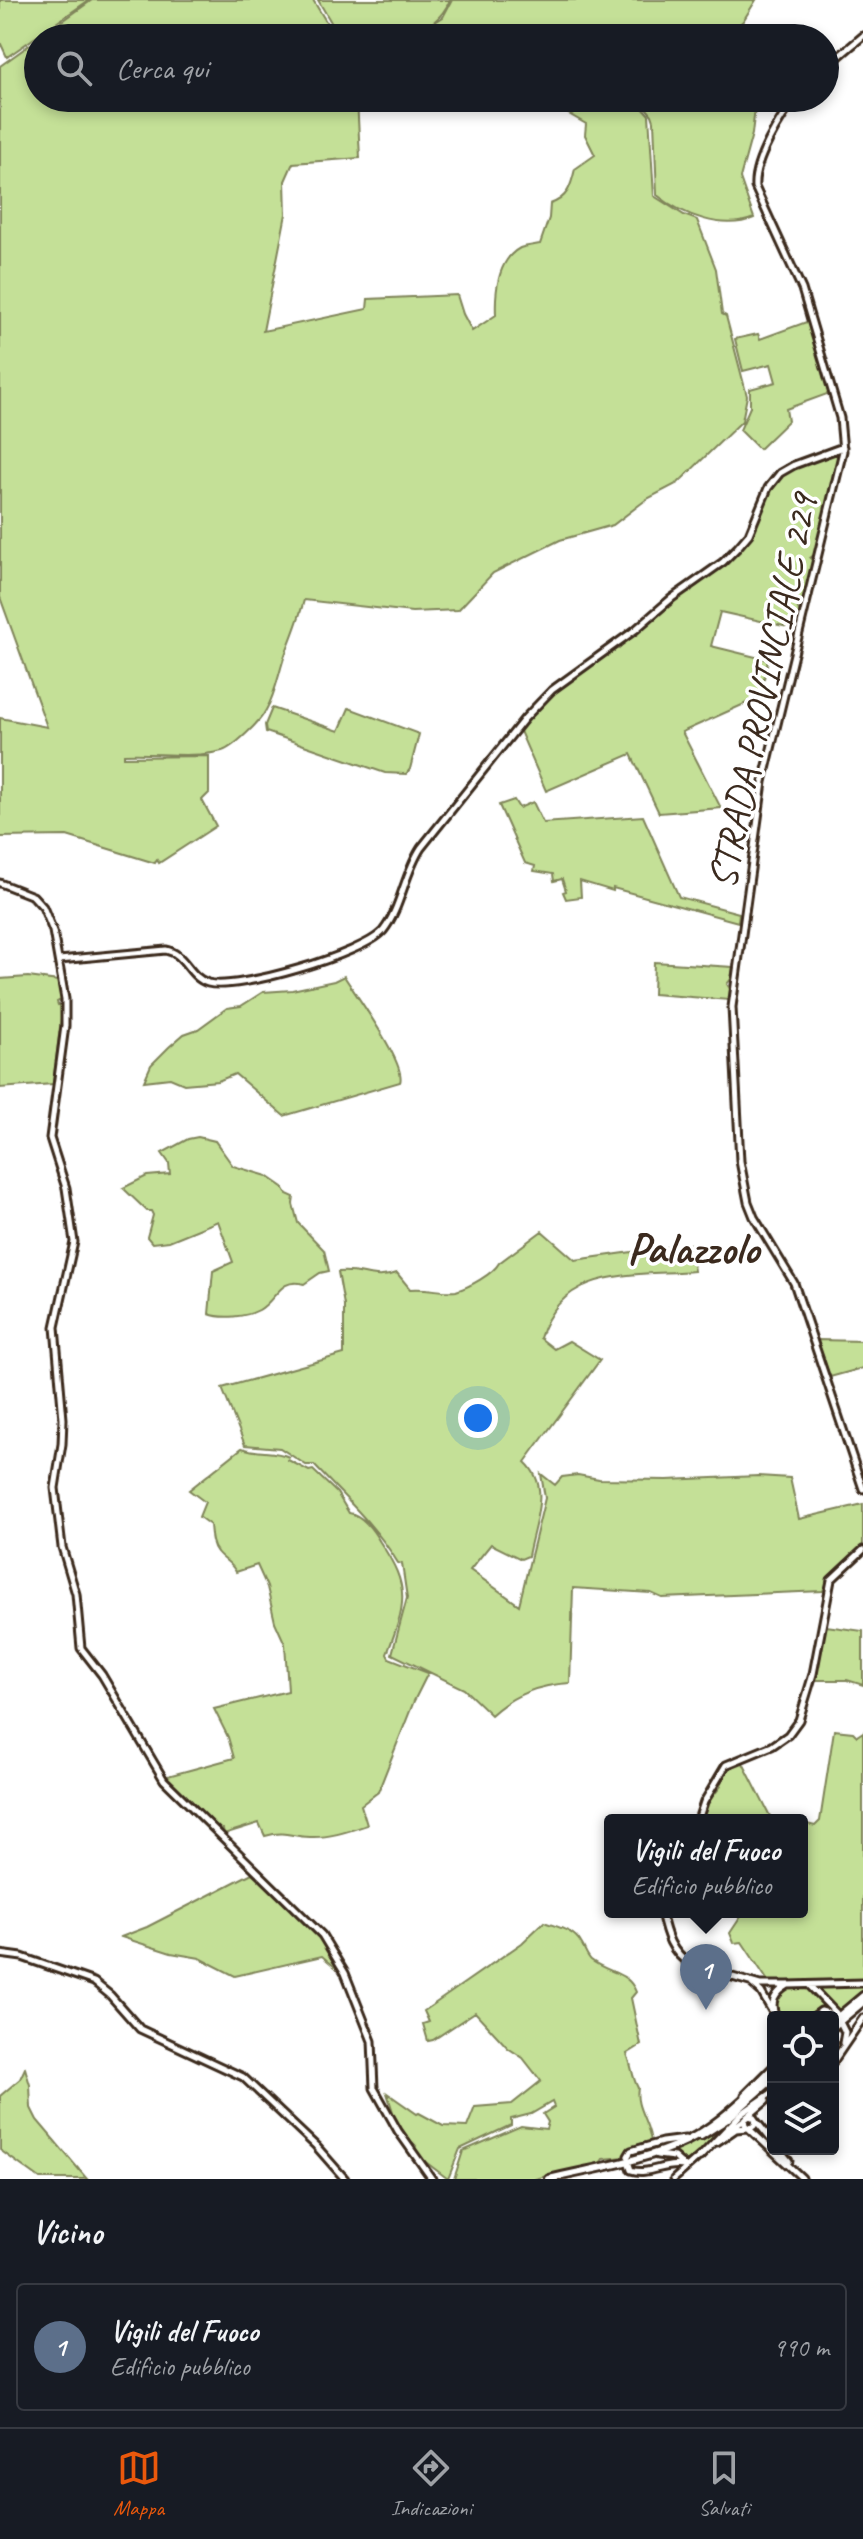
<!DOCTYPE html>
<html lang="it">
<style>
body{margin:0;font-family:Caveat,sans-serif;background:#20242c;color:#f1f3f6}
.controls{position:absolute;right:24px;bottom:24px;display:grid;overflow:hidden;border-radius:8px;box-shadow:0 4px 12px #0003}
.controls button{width:72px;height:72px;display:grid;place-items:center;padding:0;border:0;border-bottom:2px solid #363941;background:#171b24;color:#f1f3f6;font:40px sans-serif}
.you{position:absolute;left:478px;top:1418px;width:28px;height:28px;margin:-20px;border:6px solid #fff;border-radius:50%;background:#1a73e8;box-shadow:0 0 0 12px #1a73e833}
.badge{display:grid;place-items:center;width:52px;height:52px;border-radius:50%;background:#ea580c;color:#fff;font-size:26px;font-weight:700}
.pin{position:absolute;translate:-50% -66px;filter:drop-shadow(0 2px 4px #0008)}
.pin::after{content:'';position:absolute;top:42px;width:28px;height:24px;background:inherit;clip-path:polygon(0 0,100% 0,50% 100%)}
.popup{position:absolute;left:604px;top:1814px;width:204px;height:104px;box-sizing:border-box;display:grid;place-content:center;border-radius:8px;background:#171b24;filter:drop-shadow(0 2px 6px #0005);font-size:26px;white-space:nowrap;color:#9ea1a6}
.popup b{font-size:30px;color:#f1f3f6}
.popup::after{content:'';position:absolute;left:50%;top:100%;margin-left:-16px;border:16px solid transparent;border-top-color:#171b24}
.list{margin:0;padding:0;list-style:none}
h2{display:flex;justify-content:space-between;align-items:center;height:104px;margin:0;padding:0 32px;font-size:34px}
h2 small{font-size:26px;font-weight:400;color:#9ea1a6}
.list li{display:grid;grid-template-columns:52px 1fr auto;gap:24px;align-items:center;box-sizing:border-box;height:128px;margin:0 16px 16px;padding:0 16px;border:2px solid #363941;border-radius:8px}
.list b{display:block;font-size:30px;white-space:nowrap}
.list p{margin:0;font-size:26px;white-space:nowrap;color:#9ea1a6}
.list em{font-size:26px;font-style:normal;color:#9ea1a6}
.icon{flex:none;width:44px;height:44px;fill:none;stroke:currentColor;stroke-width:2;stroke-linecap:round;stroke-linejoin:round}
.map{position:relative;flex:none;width:863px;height:2179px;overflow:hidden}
.search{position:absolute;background:#171b24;box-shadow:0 4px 12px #0003;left:24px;right:24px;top:24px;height:88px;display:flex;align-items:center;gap:20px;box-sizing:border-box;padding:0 28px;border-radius:44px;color:#9ea1a6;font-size:30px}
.sheet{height:248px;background:#171b24}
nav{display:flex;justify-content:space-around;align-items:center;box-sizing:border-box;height:112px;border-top:2px solid #363941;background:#171b24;font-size:22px;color:#9ea1a6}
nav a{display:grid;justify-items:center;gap:4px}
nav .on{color:#ea580c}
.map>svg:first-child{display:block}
</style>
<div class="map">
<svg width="863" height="2179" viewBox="0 0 863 2179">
<rect width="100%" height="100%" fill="#fff"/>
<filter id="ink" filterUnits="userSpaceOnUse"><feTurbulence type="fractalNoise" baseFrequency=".0125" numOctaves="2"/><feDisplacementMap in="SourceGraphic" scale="16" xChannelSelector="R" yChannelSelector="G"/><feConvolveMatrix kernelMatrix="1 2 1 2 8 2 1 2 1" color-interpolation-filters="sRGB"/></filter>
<g filter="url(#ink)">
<path fill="#c4e097" stroke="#80855a" stroke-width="2" d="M0,0H89L7,57L0,42Z
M92,0H313L333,33L344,38H39Z
M318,0H450C443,17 426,33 407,30C400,29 395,25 389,24C378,22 348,25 340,32L332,24Z
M452,0H756L743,21L723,38H352L343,33L353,28L386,26L410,33L419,32L443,17Z
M38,39V98H357L360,158L293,163L285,181L286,214L263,331L367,309L368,299L457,295L463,314L472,331L496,315C495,294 497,260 520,248C525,246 534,245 540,244L549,218L550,204C568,198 571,186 575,169L595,155L585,135L586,124L567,113L568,107L580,98H634L649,115L654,196L684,215L697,220L716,269L722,314L726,316L747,396L742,421L678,483L647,499L613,525L560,540L493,573L458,610L412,612L304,600C299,619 293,634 286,652C279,671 276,693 266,710C261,721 233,748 222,751C191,759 155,752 124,754V757L209,756V793L202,800L216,826L159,863L157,860L155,863L67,836L0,837V718L47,727L0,597V66Z
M638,98H756L752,134L740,178L754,218C723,231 682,215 657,195L654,121L652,115Z
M809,321L830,393L786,409L788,421L759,449L740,430L750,407V389L776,382L771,364L743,371L735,339L758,334L760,339Z
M835,454L838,457V462L815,554L810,558L813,561L803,605L798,608L800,614L797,629L720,612L711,646L768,660L760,697L682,732L721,808L659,813L631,754L546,791L519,729C545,695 580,672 615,647L619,649L623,642C641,628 671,594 692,591V586C715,571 738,557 751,533C762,514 765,487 783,474C798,463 818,459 835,454Z
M272,708L339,731L349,708L419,734L410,769L406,774L385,773L266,732L265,725Z
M514,800L519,808L533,802L543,823L643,816L679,897L739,913L738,922L613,888V891L580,881L581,897L566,899L563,892L566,891L562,879L554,881L553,874L534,871L535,866L525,863L499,805Z
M654,962L733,967L731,979L727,984L730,989L729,1000L653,994Z
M344,976C356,995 407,1065 400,1082L284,1116L235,1074L218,1081L184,1084L170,1078L144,1081L151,1065L169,1047L184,1034L198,1029L227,1008L241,1006L263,992L292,990L334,981Z
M28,977L58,981L61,1000L57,1002L58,1005L62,1004L63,1018L61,1019L53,1084L0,1088V979Z
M198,1137L215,1141L233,1166L267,1176L283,1187L287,1194L294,1197L293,1204L298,1223L324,1250L329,1271L320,1273L304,1284C279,1277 277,1300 259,1310C246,1317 222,1319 209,1314L213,1271L233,1262L218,1221L169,1241L152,1243L147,1237L153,1215L151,1211H147L123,1188L147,1176L170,1174L169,1163L162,1153L188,1139Z
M542,1231L575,1260L690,1244L694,1271C633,1276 562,1266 540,1338L554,1349L569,1341L600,1360L525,1462C552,1487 534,1522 528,1556L521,1559L491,1544L470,1570L519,1605L545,1498L541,1474L555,1485L562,1477L578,1475L599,1479L667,1480L758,1476L790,1478L799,1519L863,1504V1546L830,1576L823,1591L662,1598L651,1593L573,1588L570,1683C539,1685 514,1694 491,1715L464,1689L392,1654L407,1598L402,1564L398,1563C376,1526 344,1497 314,1465H306L280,1448L245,1445L222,1388L344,1354V1305L338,1272C362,1269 373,1282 397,1273L410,1289C426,1287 445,1293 456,1291C469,1287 493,1274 499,1263Z
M817,1340L863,1341V1368L830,1377Z
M242,1448C258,1454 274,1450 289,1457L288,1460L309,1471L313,1470L337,1493L349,1513C363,1515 373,1530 380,1542C411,1588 406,1604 387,1654L389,1658L428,1673L414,1701L378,1792L361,1805L367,1825C349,1831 330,1838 310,1837C290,1837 288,1830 265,1836L259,1823L224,1834L223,1829H217L194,1807V1804H191L164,1777L234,1758L228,1737L214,1709L288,1691L285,1644L275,1622L267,1587L257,1565L236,1572C231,1562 223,1560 217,1552C211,1545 211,1534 210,1525L199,1517L205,1502L189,1490Z
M826,1626L863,1631V1685L847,1680H816Z
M834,1730L853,1732L857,1736L863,1732V1982L770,1984L742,1942L734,1943L730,1933L744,1912H802V1826L803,1823L815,1826L820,1821Z
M742,1761L772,1820H705L702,1816L706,1805L721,1786L719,1783L726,1771Z
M252,1873L318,1934L342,1973L322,1956L235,1976L200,1958L171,1953L121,1937L147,1927Z
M544,1922C557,1927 574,1930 581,1943C585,1949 586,1955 591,1960C607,1973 628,1971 636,1992L631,1998L641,2045L627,2054C632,2066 632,2077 638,2088C634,2108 651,2124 651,2144L630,2149L626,2157L603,2159L600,2163L535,2179H454L463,2151L521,2126L546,2129L548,2122L543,2114L554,2107L552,2102L531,2114L511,2119V2125L460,2149L448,2179L419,2157L414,2150L416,2146L414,2144L412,2146L395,2118L387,2093L417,2114L419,2113L443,2126L467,2127L475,2107L512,2104L541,2081L523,2058L508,2048L475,2012L433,2040L428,2041L423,2024L429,2022L424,2011L522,1943Z
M863,1984V1990L837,2012L815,1986Z
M788,1987H808L832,2011L824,2008L810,2017H778L775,1999Z
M25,2068L30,2085L31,2108L37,2120L87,2179H40L0,2150V2096L20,2079Z
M773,2083V2090L742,2112L694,2158L685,2162L667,2153C710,2138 740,2112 773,2083Z"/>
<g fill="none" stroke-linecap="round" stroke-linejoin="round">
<defs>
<path id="secondary" d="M825,68L863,36
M796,98C780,118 753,162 755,187L802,289L840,418L843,451L763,782L732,1007L740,1161L748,1202L754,1217L794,1283L863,1489
M0,883L33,896L43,907L53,931L65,999V1026L50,1138L66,1188L74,1242L55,1327L63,1419L62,1444L55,1488L62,1547L76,1594L81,1648L102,1675L164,1780L322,1935L345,1973L372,2041L374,2088L398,2131L432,2179
M59,960L166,950C186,954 188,977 208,983C237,991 363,954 383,931C401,909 404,874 421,848L525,718L552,690L635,630L672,598L723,562L737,548L749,534L768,488L780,473L794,465L843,447
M698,1820L704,1802L726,1765L772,1746L788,1735L799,1720L813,1674L831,1580L863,1550
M661,1912C666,1934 671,1953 691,1965L760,1985H788
M0,1954L22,1957L94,1982L110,1995L140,2029L243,2077L316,2146L345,2179
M752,1984L761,1992L772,2011
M809,1985L836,2013
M776,2017C769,2002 775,1993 788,1985L863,1983
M813,2017L821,2011L834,2015
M841,2024L845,2032L843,2043
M833,2062L863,2018
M745,2095L773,2067
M744.5 2122a5.5 5.5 0 1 1 11 0a5.5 5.5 0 1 1-11 0Z
M747,2117L766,2101
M756,2121L773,2142
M746,2126L802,2178
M729,2131L748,2117
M717,2142L736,2129L747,2128
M779,2149L789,2161
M657,2155L674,2157L683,2165
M628,2156L631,2151L662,2142L685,2139
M700,2157L741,2114L773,2092
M629,2164L631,2170C648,2176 665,2162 684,2166
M674,2179L700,2156"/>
<path id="primary" d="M833,2021L863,1996
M833,2027L863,2002
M701,2136L726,2120L773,2079
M549,2179C594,2168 645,2161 686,2141C719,2125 746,2096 773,2073"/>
</defs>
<use href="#secondary" stroke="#3b2a1e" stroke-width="11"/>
<use href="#primary" stroke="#3b2a1e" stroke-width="12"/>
<use href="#secondary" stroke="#fff" stroke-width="5"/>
<use href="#primary" stroke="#fff" stroke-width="6"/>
</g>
</g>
<g text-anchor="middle" stroke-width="7" stroke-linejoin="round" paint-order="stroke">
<g font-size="40" fill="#3b2a1e" stroke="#fff">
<text transform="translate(762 691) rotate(-78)" y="14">STRADA PROVINCIALE 229</text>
</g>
<g font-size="44" font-weight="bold" fill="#3b2a1e" stroke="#fff">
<text x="693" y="1263">Palazzolo</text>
</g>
</g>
</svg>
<div class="controls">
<button><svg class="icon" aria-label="locate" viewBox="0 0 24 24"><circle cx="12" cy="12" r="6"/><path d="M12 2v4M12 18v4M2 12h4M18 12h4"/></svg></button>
<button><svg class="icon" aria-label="layers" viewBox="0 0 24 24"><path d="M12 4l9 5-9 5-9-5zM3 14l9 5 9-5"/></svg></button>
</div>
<div class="you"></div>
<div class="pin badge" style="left:706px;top:2010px;background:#5c6f8a">1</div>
<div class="popup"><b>Vigili del Fuoco</b>Edificio pubblico</div>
<div class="search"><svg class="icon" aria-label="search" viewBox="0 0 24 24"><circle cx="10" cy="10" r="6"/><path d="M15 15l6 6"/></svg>Cerca qui</div>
</div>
<section class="sheet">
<h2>Vicino<small></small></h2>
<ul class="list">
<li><span class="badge" style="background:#5c6f8a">1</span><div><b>Vigili del Fuoco</b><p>Edificio pubblico</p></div><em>990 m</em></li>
</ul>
</section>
<nav>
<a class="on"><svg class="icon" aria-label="map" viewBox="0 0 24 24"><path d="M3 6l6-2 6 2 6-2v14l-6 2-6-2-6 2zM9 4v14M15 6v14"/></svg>Mappa</a>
<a><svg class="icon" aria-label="directions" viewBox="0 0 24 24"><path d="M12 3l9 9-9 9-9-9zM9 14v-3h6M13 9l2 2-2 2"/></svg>Indicazioni</a>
<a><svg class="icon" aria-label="saved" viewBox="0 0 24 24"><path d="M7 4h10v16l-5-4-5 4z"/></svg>Salvati</a>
</nav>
